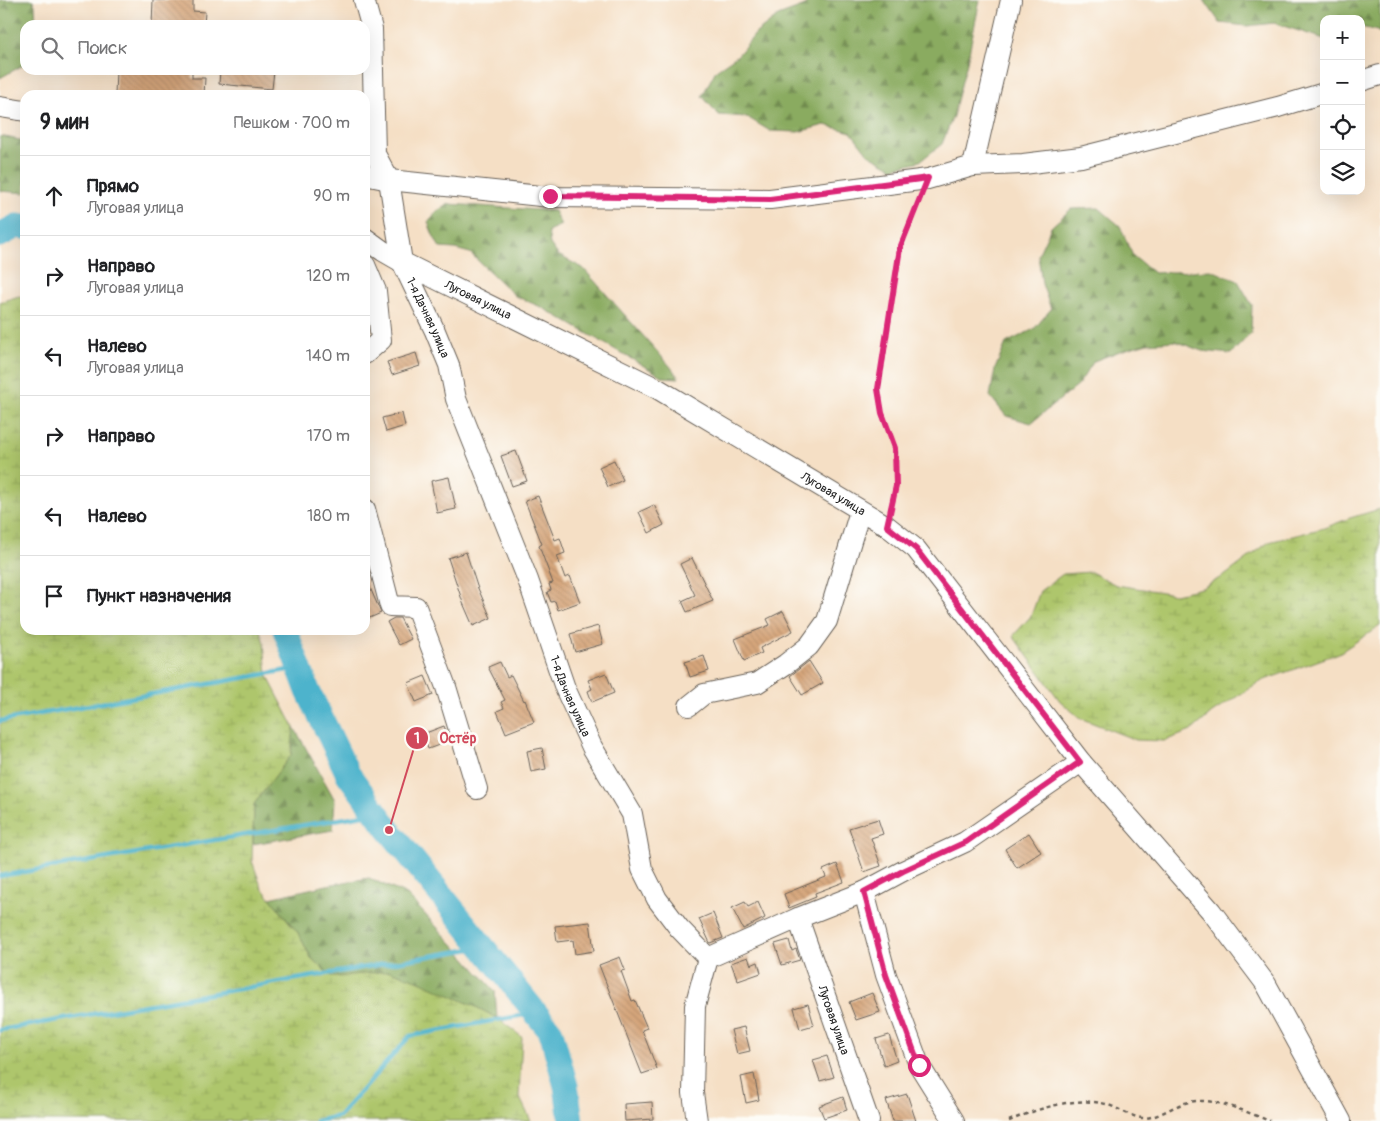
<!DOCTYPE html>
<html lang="ru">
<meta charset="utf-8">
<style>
body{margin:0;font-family:Pangolin,sans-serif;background:#f6f6f6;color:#202124}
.controls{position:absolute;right:15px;top:15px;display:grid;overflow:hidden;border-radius:10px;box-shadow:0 5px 20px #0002}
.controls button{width:45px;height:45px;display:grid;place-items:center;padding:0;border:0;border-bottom:1px solid #e0e0e0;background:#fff;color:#202124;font:25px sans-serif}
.stop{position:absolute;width:15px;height:15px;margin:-11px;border:4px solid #db2777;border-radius:50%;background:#fff}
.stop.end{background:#db2777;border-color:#fff;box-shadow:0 1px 5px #0008}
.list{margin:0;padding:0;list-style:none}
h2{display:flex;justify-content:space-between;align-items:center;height:65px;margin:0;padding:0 20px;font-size:21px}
h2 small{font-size:16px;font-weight:400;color:#757577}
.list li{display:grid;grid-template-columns:32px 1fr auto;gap:15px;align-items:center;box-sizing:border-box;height:80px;padding:0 20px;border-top:1px solid #e0e0e0}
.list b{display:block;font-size:19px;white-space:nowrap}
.list p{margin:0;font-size:16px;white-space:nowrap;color:#757577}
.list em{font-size:16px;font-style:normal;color:#757577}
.icon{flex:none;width:28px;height:28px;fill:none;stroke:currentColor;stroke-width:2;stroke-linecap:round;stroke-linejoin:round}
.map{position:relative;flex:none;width:1380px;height:1121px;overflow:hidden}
.search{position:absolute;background:#fff;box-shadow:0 5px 20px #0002;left:20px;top:20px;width:350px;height:55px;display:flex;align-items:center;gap:12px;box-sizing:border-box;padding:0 18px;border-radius:15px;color:#757577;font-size:19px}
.panel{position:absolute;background:#fff;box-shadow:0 5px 20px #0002;left:20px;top:90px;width:350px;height:545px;border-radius:15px}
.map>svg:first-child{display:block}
</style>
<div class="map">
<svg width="1380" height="1121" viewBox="0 0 1380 1121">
<defs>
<pattern id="forest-firs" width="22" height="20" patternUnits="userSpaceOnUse" patternTransform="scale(1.25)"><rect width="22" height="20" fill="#8aab60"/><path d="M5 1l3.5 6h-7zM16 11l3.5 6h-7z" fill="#708a4e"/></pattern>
<pattern id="wetland-marsh" width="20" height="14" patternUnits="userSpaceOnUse" patternTransform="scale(1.25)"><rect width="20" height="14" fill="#aec66c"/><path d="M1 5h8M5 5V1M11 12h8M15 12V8" fill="none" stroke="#95aa5d"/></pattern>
<pattern id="building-back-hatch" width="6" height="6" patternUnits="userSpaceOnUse" patternTransform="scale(1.25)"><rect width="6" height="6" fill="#d6a67b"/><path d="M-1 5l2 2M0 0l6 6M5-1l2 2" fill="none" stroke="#b78e6a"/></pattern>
</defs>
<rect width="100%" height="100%" fill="#fdfcf7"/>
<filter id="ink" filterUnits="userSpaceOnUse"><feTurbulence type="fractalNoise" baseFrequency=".02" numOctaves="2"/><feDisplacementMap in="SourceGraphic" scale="10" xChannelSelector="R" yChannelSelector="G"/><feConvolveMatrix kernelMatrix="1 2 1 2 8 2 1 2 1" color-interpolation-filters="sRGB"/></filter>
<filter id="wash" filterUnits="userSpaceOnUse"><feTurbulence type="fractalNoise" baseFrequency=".0096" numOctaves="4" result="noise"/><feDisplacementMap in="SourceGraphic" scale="20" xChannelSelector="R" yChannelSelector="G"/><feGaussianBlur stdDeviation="1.12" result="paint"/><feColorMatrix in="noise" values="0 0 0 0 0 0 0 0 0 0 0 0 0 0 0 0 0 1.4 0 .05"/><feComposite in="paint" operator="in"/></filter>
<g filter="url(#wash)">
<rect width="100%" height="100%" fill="#f5dfc5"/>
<path fill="url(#forest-firs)" stroke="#53643e" d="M0,0H33L35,5L36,25H25V64L0,78Z
M808,0H980L967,62L953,116L942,144L920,161L893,168L868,154L851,132L825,125L798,132L770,131L747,117L719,115L702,96L716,70L738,55L756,33L778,16L805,6Z
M1204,0H1380V34L1377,31L1361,27V19H1324V39L1274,23L1247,26L1220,23Z
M0,136L25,141V193L0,191Z
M449,204L554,211L561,225L548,231L550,244L558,255L583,268L670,366L679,378L663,377L541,307L515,296L470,253L455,249L440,248L433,235L428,222L437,211Z
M1099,208L1120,226L1133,256L1154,273L1211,270L1238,281L1252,305L1251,333L1231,354L1202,351L1175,341L1147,343L1120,351L1094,361L1078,385L1031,423L1006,416L990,396L995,369L1006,343L1034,329L1051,309L1042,284L1038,255L1051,227L1071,209Z
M294,727L335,800L333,830L253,844L254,804L291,755Z
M369,878L407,895L462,954L495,991L497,1018L472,1005L390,971L332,977L311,958L298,933L270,898L327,885Z"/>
<path fill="url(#wetland-marsh)" stroke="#657144" d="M19,296L25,298V630H260L264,643L267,675L294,727L291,755L254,804L252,861L262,888L298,933L311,958L332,977L390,971L417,980L472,1005L497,1018L522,1037L519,1096L531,1121H0V302Z
M1380,509V626L1339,653L1259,682L1212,713L1191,731L1164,741L1136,740L1080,718L1060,701L1013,636L1031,616L1040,591L1063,574L1091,572L1116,585L1175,594L1202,588L1227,574L1269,542L1324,528L1350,518Z"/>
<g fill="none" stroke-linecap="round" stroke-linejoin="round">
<path stroke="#4db3cc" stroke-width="4.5" d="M0,721L299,668
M0,876L376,813
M0,1030L483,947
M316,1121L339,1116L410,1036L535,1013"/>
<path stroke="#4db3cc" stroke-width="25" d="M0,235L17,226L25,227
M285,630L308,691L348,774L389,830L551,1032L566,1086L571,1121"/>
</g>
<g id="blocks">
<path fill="url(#building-back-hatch)" d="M153,0H193V11L205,12L204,25H152Z
M116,70H192V78H205L204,95H115Z
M220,70L274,71L272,89L219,84Z
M416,353L420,366L392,375L387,362Z
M402,413L405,426L386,432L382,418Z
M516,451L527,481L512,486L501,456Z
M614,460L623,480L608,487L599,467Z
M449,477L456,509L437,513L431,481Z
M538,496L555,540L560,538L565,553L557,556L565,578L570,576L580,602L558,610L555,601L551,602L547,592L551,590L549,584L553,583L539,546L542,544L525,501Z
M654,505L664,525L649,533L639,512Z
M466,552L477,586L491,618L473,626L463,603L448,558Z
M692,558L713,601L687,612L682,601L695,595L680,564Z
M365,576L381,613L365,620Z
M783,611L793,631L760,648L762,653L744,661L735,639L770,625L767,619Z
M394,618H400L411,639L399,645L387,622Z
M598,626L603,644L575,652L570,634Z
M704,656L709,671L690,677L685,662Z
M809,661L823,683L802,695L790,676Z
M500,662L507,677L511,675L524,701L525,700L534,722L506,733L497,711L504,708L501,702L505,700L488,667Z
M606,673L614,693L592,702L588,691L592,689L588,680Z
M425,676L433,695L416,702L408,683Z
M444,726L450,741L428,749L423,734Z
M542,748L546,769L531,772L527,751Z
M878,819L883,834L871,838L881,866L864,872L849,828Z
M1029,833L1041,852L1017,868L1005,849Z
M837,864L844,882L815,893L816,897L789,908L784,894L826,877L823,870Z
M745,902L748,907L758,902L765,918L743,929L732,908Z
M713,913L723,938L710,943L699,919Z
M590,922L594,951L575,954L573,940L557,942L555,926Z
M789,940L792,951L796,949L800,960L782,965L775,944Z
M620,957L625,970L621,971L632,1001L635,1000L647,1028L642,1030L657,1069L642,1074L599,965Z
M748,957L751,965L758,962L761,973L738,981L731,963Z
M872,993L880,1012L856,1020L849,1002Z
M808,1004L814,1025L800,1029L794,1008Z
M744,1027L750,1051L737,1054L731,1030Z
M889,1035L897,1061L884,1066L876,1039Z
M827,1056L834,1077L820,1081L813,1060Z
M754,1074L759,1100L746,1103L741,1077Z
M907,1094L916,1121H893L886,1100Z
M843,1097L847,1110L824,1118L819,1106Z
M652,1102L653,1119L625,1121L624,1104Z"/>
</g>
</g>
<g filter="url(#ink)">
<use href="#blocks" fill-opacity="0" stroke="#686057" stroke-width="1"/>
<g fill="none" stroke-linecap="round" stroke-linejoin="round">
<defs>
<g id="minor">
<path id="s1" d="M364,0L372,29L375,154L389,180L402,262L435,331L449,365L456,399L528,580L565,688L592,747L632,814L642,869L657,899L679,928L708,958"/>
<path d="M1361,81L1380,75"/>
<path d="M0,107L25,111"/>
<path d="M973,166L1011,0"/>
<path d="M365,175L389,180L550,197L770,199L928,179L973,166L1023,164L1081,157L1278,107L1324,93"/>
<path id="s2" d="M365,238L383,251L402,262L658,389L887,526L916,549L1081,762L1211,911L1266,984L1341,1121"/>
<path d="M365,265L376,291L381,340L365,354"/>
<path d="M365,509L390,606L416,607L446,687L477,789"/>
<path d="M689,706L704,694L757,683L786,664L809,646L827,621L860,511"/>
<path d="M864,892L886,975L919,1065L954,1121"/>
<path id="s3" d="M798,918L869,1121"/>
<path d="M708,958L798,918L864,892L903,871L965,842L1081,762"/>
<path d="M697,1121L693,1093L695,1006L708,958"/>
</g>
</defs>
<use href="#minor" stroke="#686057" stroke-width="22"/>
<path stroke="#686057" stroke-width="2.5" stroke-dasharray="4 4" stroke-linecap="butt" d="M890,510L896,486L895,448L882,413L879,389L900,248L921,197
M1009,1121C1037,1109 1074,1096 1106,1104C1118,1108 1129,1116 1142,1118C1156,1119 1171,1107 1185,1103C1212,1095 1245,1112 1270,1121"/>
<use href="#minor" stroke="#fff" stroke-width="20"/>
</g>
</g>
<g fill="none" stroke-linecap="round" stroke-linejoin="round" filter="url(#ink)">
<path stroke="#db2777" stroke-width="6" d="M550,196L770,199L928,178L900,248L878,389L882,413L895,448L896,486L887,526L916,549L1080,762L966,842L903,871L864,892L886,975L919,1065"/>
</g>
<g text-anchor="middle" stroke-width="5" stroke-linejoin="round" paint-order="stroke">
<g font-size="12" fill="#1c1c1c" stroke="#fdfcf7">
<text dy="4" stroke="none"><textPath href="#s2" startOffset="129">Луговая улица</textPath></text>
<text dy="4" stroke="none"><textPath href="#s1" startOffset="329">1-я Дачная улица</textPath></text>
<text dy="4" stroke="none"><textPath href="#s2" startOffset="534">Луговая улица</textPath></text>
<text dy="4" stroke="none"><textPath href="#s1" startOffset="734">1-я Дачная улица</textPath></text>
<text dy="4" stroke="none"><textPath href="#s3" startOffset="108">Луговая улица</textPath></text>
</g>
</g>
<path fill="none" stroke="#d1495b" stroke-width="2" d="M389 830L417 738"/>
<g fill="#d1495b" stroke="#fdfcf7" stroke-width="2">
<circle cx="389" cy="830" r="5"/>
<circle cx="417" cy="738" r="12"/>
</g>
<g font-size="15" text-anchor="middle" font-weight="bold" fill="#fff">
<text x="417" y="743">1</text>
</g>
<g font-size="14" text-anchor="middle" font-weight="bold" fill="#d1495b" stroke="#fdfcf7" stroke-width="5" stroke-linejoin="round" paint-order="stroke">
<text x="458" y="743">Остёр</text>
</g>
</svg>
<div class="controls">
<button>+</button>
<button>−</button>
<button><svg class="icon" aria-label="locate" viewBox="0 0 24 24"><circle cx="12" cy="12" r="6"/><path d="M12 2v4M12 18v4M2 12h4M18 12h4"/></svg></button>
<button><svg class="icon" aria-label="layers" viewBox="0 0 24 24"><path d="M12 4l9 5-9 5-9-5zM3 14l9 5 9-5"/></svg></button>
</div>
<div class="stop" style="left:919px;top:1065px"></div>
<div class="stop end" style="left:550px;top:196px"></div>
<div class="search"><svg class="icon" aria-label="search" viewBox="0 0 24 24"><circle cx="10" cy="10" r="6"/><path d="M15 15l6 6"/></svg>Поиск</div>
<section class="panel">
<h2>9 мин<small>Пешком · 700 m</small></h2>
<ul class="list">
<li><svg class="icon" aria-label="ahead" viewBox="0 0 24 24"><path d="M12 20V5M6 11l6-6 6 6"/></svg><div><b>Прямо</b><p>Луговая улица</p></div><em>90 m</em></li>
<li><svg class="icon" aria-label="right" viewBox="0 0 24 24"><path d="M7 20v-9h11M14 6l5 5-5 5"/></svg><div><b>Направо</b><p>Луговая улица</p></div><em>120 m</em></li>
<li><svg class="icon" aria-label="left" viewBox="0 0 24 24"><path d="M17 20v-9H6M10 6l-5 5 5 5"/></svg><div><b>Налево</b><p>Луговая улица</p></div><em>140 m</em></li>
<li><svg class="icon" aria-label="right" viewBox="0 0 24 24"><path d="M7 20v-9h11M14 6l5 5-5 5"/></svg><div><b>Направо</b></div><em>170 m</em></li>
<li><svg class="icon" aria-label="left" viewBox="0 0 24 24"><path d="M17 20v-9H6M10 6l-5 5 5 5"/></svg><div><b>Налево</b></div><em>180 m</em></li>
<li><svg class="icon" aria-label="arrive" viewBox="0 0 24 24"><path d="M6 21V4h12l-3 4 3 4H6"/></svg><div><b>Пункт назначения</b></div></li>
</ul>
</section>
</div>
